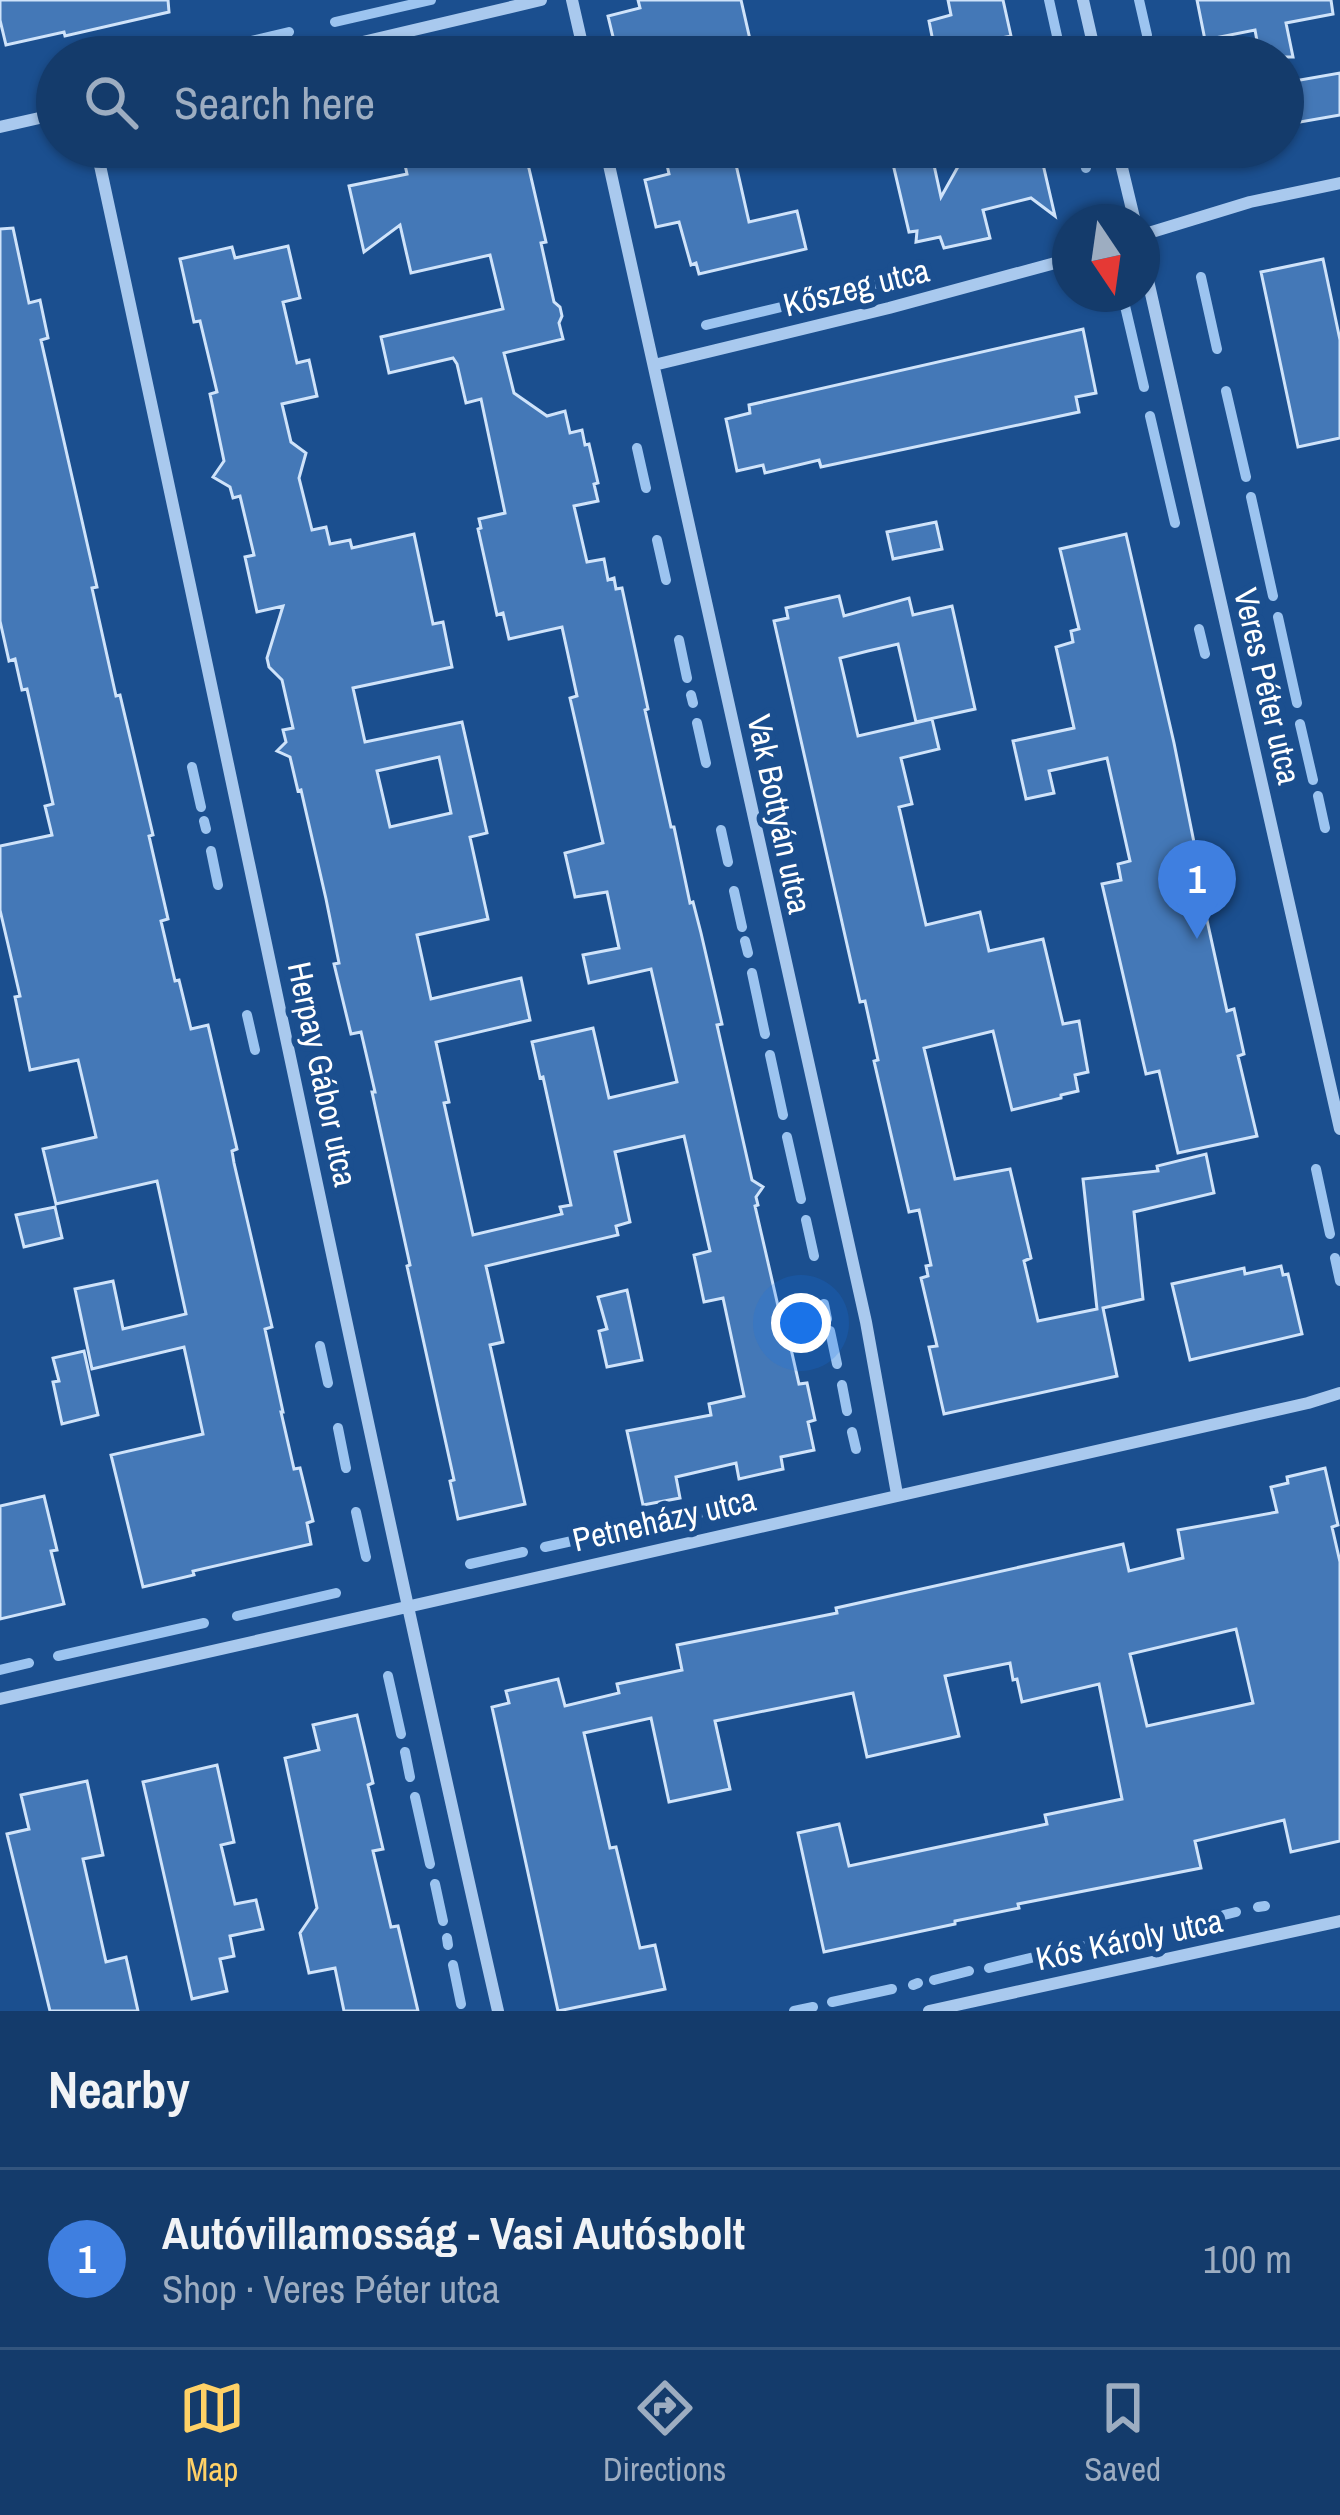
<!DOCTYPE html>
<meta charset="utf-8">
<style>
body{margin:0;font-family:"Archivo Narrow",sans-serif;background:#1d4271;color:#f1f3f6}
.compass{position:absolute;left:1052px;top:204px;width:108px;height:108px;border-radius:50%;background:#143b6b;box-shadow:0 3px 9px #0004;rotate:167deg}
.you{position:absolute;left:801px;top:1323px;width:42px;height:42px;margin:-30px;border:9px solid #fff;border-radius:50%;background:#1a73e8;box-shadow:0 0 0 18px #1a73e833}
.badge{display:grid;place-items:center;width:78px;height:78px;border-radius:50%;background:#ffd166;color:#fff;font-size:39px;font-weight:700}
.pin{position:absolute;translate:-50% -99px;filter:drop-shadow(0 3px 6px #0008)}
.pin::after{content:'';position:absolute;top:63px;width:42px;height:36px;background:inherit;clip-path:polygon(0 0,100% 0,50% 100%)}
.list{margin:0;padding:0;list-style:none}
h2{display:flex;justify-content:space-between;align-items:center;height:156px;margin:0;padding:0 48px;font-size:51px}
h2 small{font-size:39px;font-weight:400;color:#9dadc1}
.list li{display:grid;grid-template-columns:78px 1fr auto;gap:36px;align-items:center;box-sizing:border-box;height:180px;padding:0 48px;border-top:3px solid #33557e}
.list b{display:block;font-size:45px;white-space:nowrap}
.list p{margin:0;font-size:39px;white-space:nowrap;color:#9dadc1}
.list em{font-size:39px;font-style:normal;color:#9dadc1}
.icon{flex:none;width:66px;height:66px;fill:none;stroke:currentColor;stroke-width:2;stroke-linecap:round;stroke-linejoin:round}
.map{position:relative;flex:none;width:1340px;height:2011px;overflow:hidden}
.search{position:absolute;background:#143b6b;box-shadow:0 3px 9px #0004;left:36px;right:36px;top:36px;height:132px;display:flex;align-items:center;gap:30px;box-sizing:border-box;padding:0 42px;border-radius:66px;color:#9dadc1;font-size:45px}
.sheet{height:336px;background:#143b6b}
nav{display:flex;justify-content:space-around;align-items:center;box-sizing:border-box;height:168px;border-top:3px solid #33557e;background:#143b6b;font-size:33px;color:#9dadc1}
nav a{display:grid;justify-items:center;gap:6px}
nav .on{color:#ffd166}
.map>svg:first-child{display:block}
</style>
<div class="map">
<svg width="1340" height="2011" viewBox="0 0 1340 2011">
<rect width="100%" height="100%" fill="#1b4f8f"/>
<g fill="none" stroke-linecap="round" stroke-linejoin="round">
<path stroke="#9cc4f0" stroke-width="10" d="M1049,0L1057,36
M1139,0L1147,35
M335,22L431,0
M230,46L289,32
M1151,53L1152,57
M1081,147L1086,168
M1172,147L1173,151
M1201,277L1217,349
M1117,294L1125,306L1144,387
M818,298L884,282
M706,325L794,304
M1226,391L1246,477
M1150,416L1175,523
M637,448L646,488
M1251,497L1273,596
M657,540L666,580
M1278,617L1297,703
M1199,629L1205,654
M679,640L687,678
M691,695L693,703
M697,723L706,763
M1300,724L1313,780
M192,767L201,807
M1318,796L1325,828
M204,821L206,829
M721,830L728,862
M211,851L218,885
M734,891L742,927
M745,941L748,953
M752,973L765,1034
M247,1015L255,1050
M770,1055L783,1115
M787,1137L801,1199
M1316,1169L1330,1234
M806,1220L814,1256
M1335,1258L1340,1281
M824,1304L827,1319
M830,1331L837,1364
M320,1346L328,1383
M842,1385L847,1411
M338,1428L346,1468
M852,1432L856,1449
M356,1512L366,1557
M545,1547L712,1510
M470,1564L523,1552
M237,1616L336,1593
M58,1656L204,1623
M0,1670L29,1663
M388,1676L401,1734
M405,1752L410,1777
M415,1797L430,1864
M435,1884L443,1921
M1258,1907L1265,1906
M1224,1915L1236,1912
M1201,1920L1205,1919
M1172,1927L1185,1924
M1146,1932L1155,1931
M447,1938L448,1945
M1069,1950L1098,1943
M453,1965L461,2004
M989,1968L1047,1954
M934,1980L969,1971
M913,1985L918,1983
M832,2002L892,1989
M794,2011L813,2007"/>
</g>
<path fill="#4478b7" stroke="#cfe3fa" stroke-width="3" fill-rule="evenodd" d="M0,0H168L169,12L65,36L64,32L6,45L0,20Z
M638,0H741L754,57H618L608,16L640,8Z
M948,0H1003L1011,36L935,52L929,21L951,15Z
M1197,0H1331L1333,14L1286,23L1293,57H1260L1255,30L1205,40Z
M1340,73V115L1283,125V83Z
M401,147H524L546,242L541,243L554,302L560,307L562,316L559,323L563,339L504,353L514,393L547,416L565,411L570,433L582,430L585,445L589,444L598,483L594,484L598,501L574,506L587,562L604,559L608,580L614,578L616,589L622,588L648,709L645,710L671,827H674L690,903L693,902L701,933L722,1024L717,1025L752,1180L763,1187L756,1197L758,1205L755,1206L781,1319L784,1318L799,1384L807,1383L815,1420L808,1422L814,1450L781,1457L783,1469L739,1479L736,1463L676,1477L680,1498L643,1505L627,1431L711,1415L709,1404L744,1396L723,1298L704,1302L694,1255L710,1251L684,1136L615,1152L630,1222L616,1226L618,1235L486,1266L503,1342L490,1345L525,1504L458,1519L450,1481L454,1480L407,1266L410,1265L372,1092H375L361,1032L351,1034L334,964L339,963L326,899L301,790L298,791L290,757L277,751L286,742L283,730L293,728L282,680L269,667L267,658L283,606L257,612L245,557L254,555L240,496L233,498L230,487L213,477L224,461L210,394L217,392L200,321L194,322L180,259L232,247L235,258L288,246L300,298L283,302L297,363L309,360L317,396L282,404L291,442L306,453L299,478L312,530L326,527L330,544L350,540L352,548L414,534L433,624L443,622L452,667L353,688L365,742L462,722L487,833L470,837L488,919L417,935L431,999L521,978L530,1020L436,1042L449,1102L444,1103L473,1235L562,1214L560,1207L571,1205L543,1077L540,1078L532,1042L593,1028L609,1098L677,1082L651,969L589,983L583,955L619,948L607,892L575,897L565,853L603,843L570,698L577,696L562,627L509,639L503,613L497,615L478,529L481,528L479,519L505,513L481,399L466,403L457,364L453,358L389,373L381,337L503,309L490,255L411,273L400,225L364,252L349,186L407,174ZM439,757L451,813L390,827L377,771Z
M663,147H732L749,222L797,211L806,249L699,274L696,263L691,265L679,222L656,227L645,180L669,174Z
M889,147H930L941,197L969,147H1039L1055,216L1031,198L983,210L990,238L944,248L940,237L916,242L917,231L909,232Z
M13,228L29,303L40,300L48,338L41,340L97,587L92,588L116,696L120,695L153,835L149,836L168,919L161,921L175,981L179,980L191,1029L208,1025L237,1149L232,1151L234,1163L272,1327L265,1329L283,1412H281L294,1469L300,1468L313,1521L307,1523L311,1544L193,1571L194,1575L143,1587L111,1455L203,1434L184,1347L92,1369L75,1289L113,1281L123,1329L186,1314L157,1181L56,1204L43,1149L96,1137L78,1060L30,1070L15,997L20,996L0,910V846L52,835L45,806L53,804L27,689L22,690L15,659L9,661L0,621V229Z
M1323,259L1340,340V438L1298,447L1261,272Z
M1083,329L1096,393L1076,397L1079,412L821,467L819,460L765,473L763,465L737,471L726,419L750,413L749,405Z
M936,522L942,549L893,559L887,532Z
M1126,534L1174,743L1206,902H1203L1227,1011L1234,1009L1244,1054L1238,1056L1257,1136L1178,1153L1159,1071L1146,1074L1102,884L1121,880L1118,864L1130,861L1107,758L1049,771L1054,793L1026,799L1013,741L1074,728L1056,647L1073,642L1071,631L1079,629L1060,549Z
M839,596L844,616L909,598L913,615L952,606L975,709L916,722L898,644L868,651L840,658L858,736L932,719L939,749L901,758L912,804L899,807L926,925L980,912L989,951L1043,939L1063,1024L1079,1021L1088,1072L1075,1075L1078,1091L1061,1095V1098L1012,1110L993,1031L924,1048L955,1179L1010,1169L1031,1258L1024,1261L1038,1321L1097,1309L1083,1179L1158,1171L1157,1166L1206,1154L1214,1193L1134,1212L1143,1299L1103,1308L1117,1376L944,1414L929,1347L937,1346L921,1278L928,1276L926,1266L931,1265L919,1210L909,1212L874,1061L878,1060L865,1001L860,1002L774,621L788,618L786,608Z
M55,1207L62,1238L24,1247L16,1215Z
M1281,1266L1283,1275L1288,1274L1302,1334L1190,1360L1172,1284L1244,1268L1245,1274Z
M627,1290L642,1360L607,1367L599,1331L607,1329L598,1297Z
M84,1351L98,1415L62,1424L53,1382L59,1381L53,1358Z
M1325,1468L1338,1525L1332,1527L1340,1562V1841L1291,1852L1284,1820L1195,1841L1201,1868L1018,1904L1019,1908L955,1921V1924L824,1952L798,1833L839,1824L849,1866L1047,1824L1045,1815L1122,1799L1099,1684L1022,1702L1017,1679L1013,1680L1010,1663L945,1676L959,1736L867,1757L853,1693L715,1721L730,1789L669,1802L651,1718L584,1733L610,1848L616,1847L640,1948L655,1945L665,1989L558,2011L492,1707L509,1703L506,1691L558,1679L565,1706L619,1693L617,1684L682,1670L677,1645L837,1613L836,1608L1123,1544L1129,1571L1183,1558L1178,1530L1277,1512L1271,1487L1288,1483L1287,1477ZM1236,1629L1253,1703L1147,1726L1130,1654Z
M44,1496L57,1550L51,1551L64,1604L0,1619V1506Z
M357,1715L373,1783L368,1785L383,1849L373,1851L391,1927L398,1926L418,2011H344L335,1968L309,1973L300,1933L317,1908L285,1758L319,1750L313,1725Z
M217,1765L234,1842L221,1845L235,1904L256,1900L263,1929L230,1936L234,1956L220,1959L227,1991L192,1999L143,1782Z
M87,1781L103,1855L83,1859L106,1962L126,1957L138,2011H50L7,1834L29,1829L21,1795Z"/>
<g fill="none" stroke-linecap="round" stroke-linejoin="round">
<path stroke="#a9c9ee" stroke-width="12" d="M572,0L585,57
M1083,0L1096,57
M299,57L541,0
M0,127L57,114
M96,147C231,768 357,1391 498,2011
M605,147L866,1322L897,1494
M1117,147L1135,222
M1142,235L1250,202L1340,183
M1142,254L1340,1129
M654,365L889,308L1070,259
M0,1699L1308,1403L1340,1393
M929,2011L1340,1921"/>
</g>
<g text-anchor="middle" stroke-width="12" stroke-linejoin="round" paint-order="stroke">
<g font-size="33" fill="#fff" stroke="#1b4f8f">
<text transform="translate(856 287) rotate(-14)" y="12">Kőszeg utca</text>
<text transform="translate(1268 686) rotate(77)" y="12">Veres Péter utca</text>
<text transform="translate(780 814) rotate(78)" y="12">Vak Bottyán utca</text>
<text transform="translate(323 1074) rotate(78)" y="12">Herpay Gábor utca</text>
<text transform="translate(664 1519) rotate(-13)" y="12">Petneházy utca</text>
<text transform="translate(1129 1939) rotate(-12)" y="12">Kós Károly utca</text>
</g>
</g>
</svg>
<svg class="compass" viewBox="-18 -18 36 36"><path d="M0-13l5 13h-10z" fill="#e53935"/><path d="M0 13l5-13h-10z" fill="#9dadc1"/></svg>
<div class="you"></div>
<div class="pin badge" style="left:1197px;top:939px;background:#3f7fe0">1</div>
<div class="search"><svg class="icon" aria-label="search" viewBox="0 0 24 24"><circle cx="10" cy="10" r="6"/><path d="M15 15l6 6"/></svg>Search here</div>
</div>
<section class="sheet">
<h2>Nearby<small></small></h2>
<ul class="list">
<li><span class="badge" style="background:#3f7fe0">1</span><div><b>Autóvillamosság - Vasi Autósbolt</b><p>Shop · Veres Péter utca</p></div><em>100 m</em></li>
</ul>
</section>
<nav>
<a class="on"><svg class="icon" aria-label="map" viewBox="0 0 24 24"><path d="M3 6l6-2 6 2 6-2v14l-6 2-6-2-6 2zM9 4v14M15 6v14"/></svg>Map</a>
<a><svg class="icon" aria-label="directions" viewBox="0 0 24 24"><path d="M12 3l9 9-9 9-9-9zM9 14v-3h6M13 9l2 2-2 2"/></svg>Directions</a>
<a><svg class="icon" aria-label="saved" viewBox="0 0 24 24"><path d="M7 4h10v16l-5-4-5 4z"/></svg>Saved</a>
</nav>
